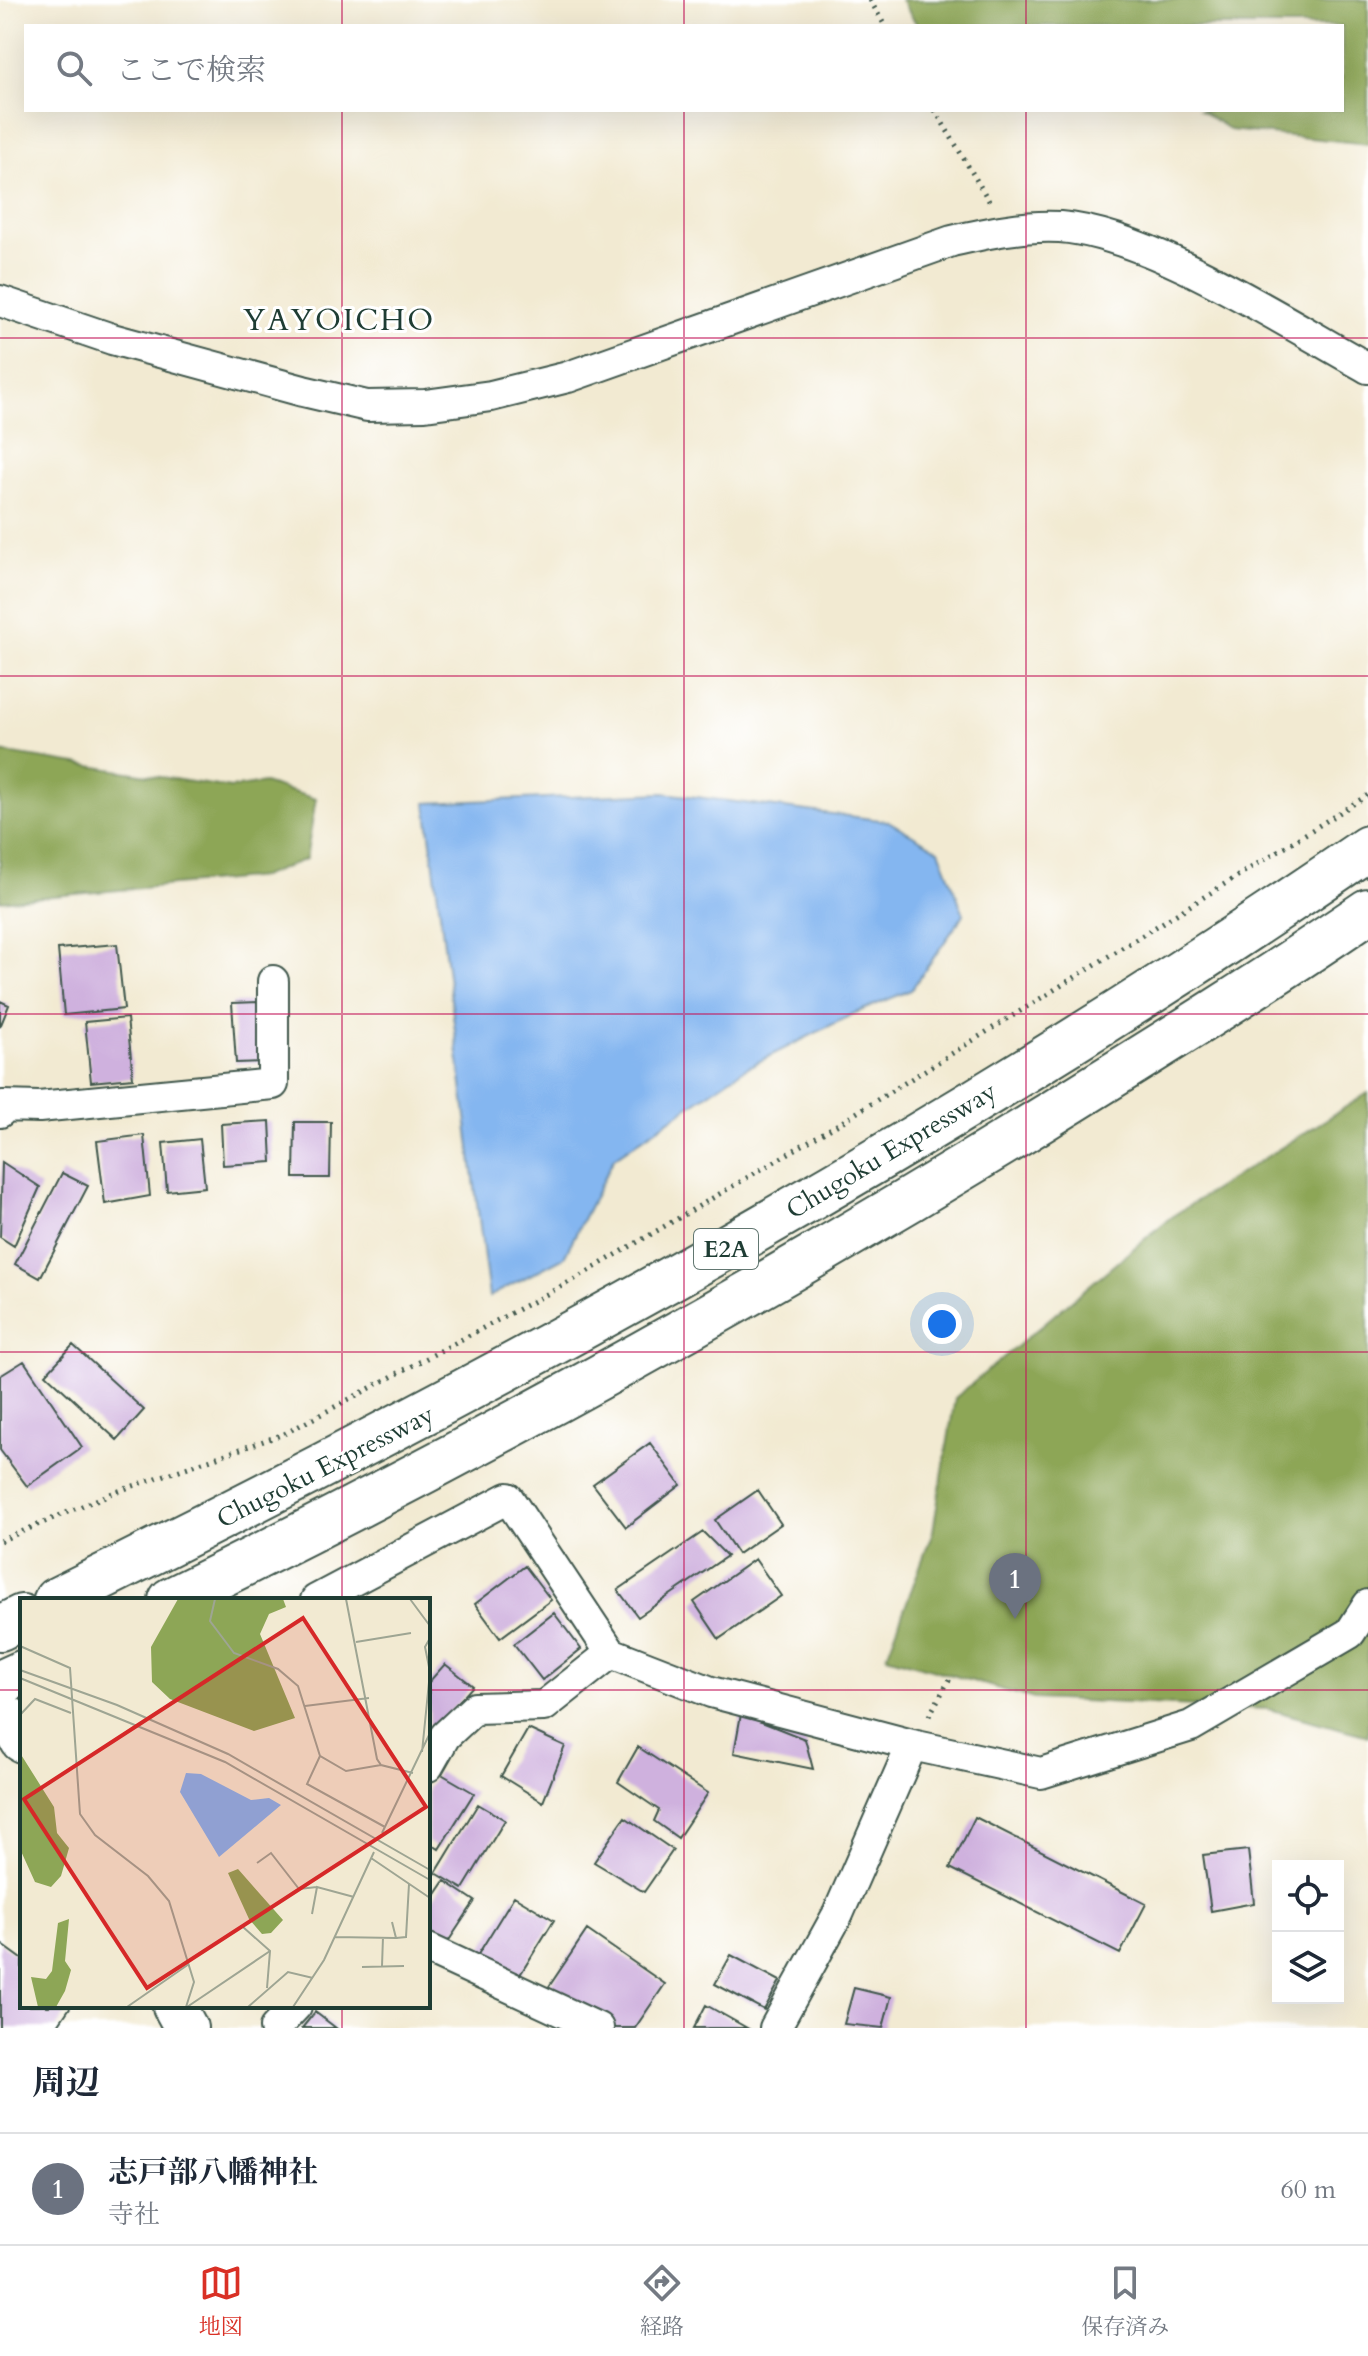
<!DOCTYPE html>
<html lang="ja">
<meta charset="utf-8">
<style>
body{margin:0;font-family:Cardo,"Noto Serif JP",serif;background:#f6f6f7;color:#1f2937}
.controls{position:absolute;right:24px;bottom:24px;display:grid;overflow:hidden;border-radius:0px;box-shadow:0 8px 32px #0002}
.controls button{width:72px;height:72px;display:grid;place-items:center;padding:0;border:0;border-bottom:2px solid #e0e1e3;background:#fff;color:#1f2937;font:40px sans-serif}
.you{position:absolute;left:942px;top:1324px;width:28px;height:28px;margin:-20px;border:6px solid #fff;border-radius:50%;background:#1a73e8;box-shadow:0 0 0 12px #1a73e833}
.badge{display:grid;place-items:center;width:52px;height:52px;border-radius:50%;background:#d93025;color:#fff;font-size:26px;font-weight:700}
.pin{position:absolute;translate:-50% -66px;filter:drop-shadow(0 2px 4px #0008)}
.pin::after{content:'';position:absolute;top:42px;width:28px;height:24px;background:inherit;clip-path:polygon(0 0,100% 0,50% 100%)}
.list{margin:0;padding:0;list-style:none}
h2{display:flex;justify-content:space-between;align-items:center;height:104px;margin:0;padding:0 32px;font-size:34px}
h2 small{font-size:26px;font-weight:400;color:#747a83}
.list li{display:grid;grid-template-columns:52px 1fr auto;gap:24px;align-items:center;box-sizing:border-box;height:112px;padding:0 32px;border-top:2px solid #e0e1e3}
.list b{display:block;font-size:30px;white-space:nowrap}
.list p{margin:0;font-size:26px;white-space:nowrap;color:#747a83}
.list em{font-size:26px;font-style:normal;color:#747a83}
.icon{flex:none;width:44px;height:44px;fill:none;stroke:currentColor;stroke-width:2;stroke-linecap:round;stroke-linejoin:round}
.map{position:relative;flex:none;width:1368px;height:2028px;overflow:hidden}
.search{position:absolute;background:#fff;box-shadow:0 8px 32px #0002;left:24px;right:24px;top:24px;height:88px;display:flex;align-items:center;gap:20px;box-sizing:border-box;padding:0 28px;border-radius:0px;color:#747a83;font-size:30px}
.sheet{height:216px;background:#fff}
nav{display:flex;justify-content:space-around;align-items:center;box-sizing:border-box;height:112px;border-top:2px solid #e0e1e3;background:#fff;font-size:22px;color:#747a83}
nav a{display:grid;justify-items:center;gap:4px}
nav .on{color:#d93025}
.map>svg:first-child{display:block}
</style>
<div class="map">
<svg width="1368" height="2028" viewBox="0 0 1368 2028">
<rect width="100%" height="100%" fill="#fff"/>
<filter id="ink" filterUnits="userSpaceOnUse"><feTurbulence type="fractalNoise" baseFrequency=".0125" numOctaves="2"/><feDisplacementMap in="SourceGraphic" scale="16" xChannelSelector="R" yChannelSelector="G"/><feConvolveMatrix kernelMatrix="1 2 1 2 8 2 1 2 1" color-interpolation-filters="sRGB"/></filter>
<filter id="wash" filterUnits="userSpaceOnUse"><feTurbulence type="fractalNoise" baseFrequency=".006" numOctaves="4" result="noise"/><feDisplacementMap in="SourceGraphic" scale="32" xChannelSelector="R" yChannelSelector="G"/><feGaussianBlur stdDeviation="1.8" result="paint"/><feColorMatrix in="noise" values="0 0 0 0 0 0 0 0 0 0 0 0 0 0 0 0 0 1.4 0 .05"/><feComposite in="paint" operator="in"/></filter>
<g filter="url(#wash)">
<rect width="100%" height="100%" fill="#f2ead2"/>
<path fill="#8da656" stroke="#567245" stroke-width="2" d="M901,0H1368V144L1230,130L1200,110H1342V26H918Z
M0,752L231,788L264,783L316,799L306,859L261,877L0,901Z
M1368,1093V1736L1268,1709L1034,1699L887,1656L933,1531L955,1398L1171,1217Z"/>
<path fill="#84b6f0" stroke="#527a92" stroke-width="2" d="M664,793L888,821L939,850L964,914L911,990L853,1014L744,1069L614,1158L564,1257L489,1297L426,803Z"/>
<g id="blocks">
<path fill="#cfb1de" d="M117,944L124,1009L64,1015L58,949Z
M0,1001L9,1005L0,1027Z
M259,1002L262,1062L236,1063L232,1003Z
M127,1018L133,1078L91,1082L85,1022Z
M270,1121L272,1162L223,1165L221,1124Z
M295,1122H331L330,1178H294Z
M144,1135L150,1196L105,1204L97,1141Z
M200,1139L205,1187L167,1191L163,1143Z
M2,1162L40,1187L14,1246L0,1237Z
M62,1173L88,1186L40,1278L15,1264Z
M73,1345L144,1410L117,1440L46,1374Z
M24,1361L82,1447L27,1486L0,1450V1376Z
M650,1443L681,1485L626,1527L593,1484Z
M758,1490L781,1524L738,1554L715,1520Z
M703,1532L727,1556L638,1617L618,1590Z
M755,1559L781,1596L719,1639L694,1602Z
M525,1566L551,1600L500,1638L475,1604Z
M554,1613L581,1649L542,1680L514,1644Z
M445,1664L473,1686L430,1734L428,1683Z
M741,1714L805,1739L813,1769L734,1753Z
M528,1729L565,1746L543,1802L501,1776Z
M638,1747L708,1793L678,1838L654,1821L659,1810L618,1782Z
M438,1772L474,1793L439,1849L428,1842V1787Z
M478,1804L505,1820L463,1889L436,1873Z
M625,1817L673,1850L644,1892L594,1862Z
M975,1817L1146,1904L1120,1954L950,1868Z
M1248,1850L1254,1903L1211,1911L1203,1855Z
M445,1881L475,1901L444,1948L428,1938V1906Z
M514,1896L554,1920L513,1986L474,1961Z
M587,1930L665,1984L635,2028H599L546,1991Z
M0,1943L22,1959V2006H71L56,2028H0Z
M731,1955L780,1981L764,2010L715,1984Z
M854,1988L891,1997L883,2028L844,2024Z
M706,2005L747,2028H694Z
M315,2012L336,2028H302Z"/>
</g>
</g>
<g filter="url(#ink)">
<use href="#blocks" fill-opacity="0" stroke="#3f574c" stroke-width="2"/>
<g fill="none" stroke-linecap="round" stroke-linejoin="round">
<defs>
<path id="minor" d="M0,301L112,339L303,391L367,406L425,405L491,396L568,377L952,241C987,233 1023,225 1060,227C1151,234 1286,323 1368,368
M0,1112L3,1106L39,1107L273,1084V981
M316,1600L508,1498L611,1653L544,1706L475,1708L445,1736L428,1766
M611,1653L711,1692L912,1745L1041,1773L1191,1726L1350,1633L1368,1605
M428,1949L598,2028
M275,2028L296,2006
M775,2028L838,1914L912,1745"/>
<path id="secondary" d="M9,1718L22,1741
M174,2006L186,2028"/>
<path id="motorway" d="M56,1600C509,1377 951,1134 1368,848
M171,1600C470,1453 762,1292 1046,1117C1154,1050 1263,983 1368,911
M0,1628L22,1617
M0,1683L22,1673"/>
</defs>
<use href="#minor" stroke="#3f574c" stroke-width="34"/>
<use href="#secondary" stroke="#3f574c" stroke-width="46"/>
<use href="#motorway" stroke="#3f574c" stroke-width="48"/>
<path stroke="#3f574c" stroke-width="5" stroke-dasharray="2 6" stroke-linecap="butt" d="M870,0L885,26
M935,110L989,201
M0,1541L110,1494L284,1434L575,1279L840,1123L1368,795
M929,1716L952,1675"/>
<use href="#minor" stroke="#fff" stroke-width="30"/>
<use href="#secondary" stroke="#fff" stroke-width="42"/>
<use href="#motorway" stroke="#fff" stroke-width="44"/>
</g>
</g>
<path fill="none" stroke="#c2185b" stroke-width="2" stroke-opacity="0.55" d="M342,0V26M684,0V26M1026,0V26M342,110V1600M684,110V2028M1026,110V2028M0,338H1368M0,676H1368M0,1014H1368M0,1352H1368M0,1690H22M428,1690H1368M342,2006V2028"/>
<g text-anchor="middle" stroke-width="6" stroke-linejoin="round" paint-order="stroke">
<rect fill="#fff" stroke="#627771" stroke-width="2" x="694" y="1229" width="64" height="40" rx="6"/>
<g font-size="24" font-weight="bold" fill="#1f3d34">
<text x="726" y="1257">E2A</text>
</g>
<g font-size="26" fill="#1f3d34" stroke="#fff">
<text transform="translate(891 1150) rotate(-31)" y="9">Chugoku Expressway</text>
<text transform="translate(325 1466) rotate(-27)" y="9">Chugoku Expressway</text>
</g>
<g font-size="30" letter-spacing="2" fill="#1f3d34" stroke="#fff">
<text x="339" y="330">YAYOICHO</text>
</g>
</g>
<g transform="translate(20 1598)">
<rect width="410" height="410" fill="#f2ead2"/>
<path d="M158,1H263L266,9L249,16L240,36L275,120L234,133L150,101L132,84L131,49ZM0,155L34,209L37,235L49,250L41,278L31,289L15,284L0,251ZM218,271L263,322L251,335L242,336L229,321L208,275ZM49,321L45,363L51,372L45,393L36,409H18L11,379L26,381L32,373L38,325Z" fill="#8da656"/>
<path d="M166,175L181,176L231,202L249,200L261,207L199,259L160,194Z" fill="#84b6f0"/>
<path fill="none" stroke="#9ea593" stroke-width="2" d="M195,1L190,23L214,55L258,71L278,88L300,158M326,1L357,161L361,167L393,175M390,1L410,28M336,44L391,35M0,48L50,70L60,216L75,237L128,278L149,303L174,384L166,409M0,72L97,107L208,156L410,272M0,80L205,164L410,282M285,108L349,100M0,117L15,101L51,115M402,154L410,74L405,49L410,40M361,167L326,173L300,158L287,186L365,229M362,235L410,135M351,260L410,300M237,265L251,255L279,291L297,289M292,316L297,289L334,299M223,329L250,353L247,390M314,339L376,340L372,324M376,340L386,339L389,286M362,368L363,339M342,369L384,368M107,409L169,366M167,409L250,353M228,409L268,374L293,380M273,409L304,362L354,254"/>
<path fill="#d62828" fill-opacity="0.15" stroke="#d62828" stroke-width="4" d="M283,20L406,209L127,390L4,201Z"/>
<rect width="410" height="410" fill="none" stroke="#1f3d34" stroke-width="4"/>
</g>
</svg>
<div class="controls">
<button><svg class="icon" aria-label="locate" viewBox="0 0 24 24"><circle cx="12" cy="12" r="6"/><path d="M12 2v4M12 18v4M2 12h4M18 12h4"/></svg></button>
<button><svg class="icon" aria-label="layers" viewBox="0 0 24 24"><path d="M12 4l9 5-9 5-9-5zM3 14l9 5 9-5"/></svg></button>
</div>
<div class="you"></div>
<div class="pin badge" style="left:1015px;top:1619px;background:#6b7280">1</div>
<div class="search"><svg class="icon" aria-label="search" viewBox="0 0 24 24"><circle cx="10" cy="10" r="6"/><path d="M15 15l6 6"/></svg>ここで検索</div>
</div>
<section class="sheet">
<h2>周辺<small></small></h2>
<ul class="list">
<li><span class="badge" style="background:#6b7280">1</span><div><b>志戸部八幡神社</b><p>寺社</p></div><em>60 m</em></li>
</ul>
</section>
<nav>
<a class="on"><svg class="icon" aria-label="map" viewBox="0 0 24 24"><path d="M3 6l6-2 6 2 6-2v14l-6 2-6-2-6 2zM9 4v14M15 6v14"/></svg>地図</a>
<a><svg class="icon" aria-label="directions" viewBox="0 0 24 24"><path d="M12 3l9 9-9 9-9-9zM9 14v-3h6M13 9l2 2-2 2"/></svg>経路</a>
<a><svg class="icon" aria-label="saved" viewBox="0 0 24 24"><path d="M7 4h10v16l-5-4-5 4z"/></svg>保存済み</a>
</nav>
